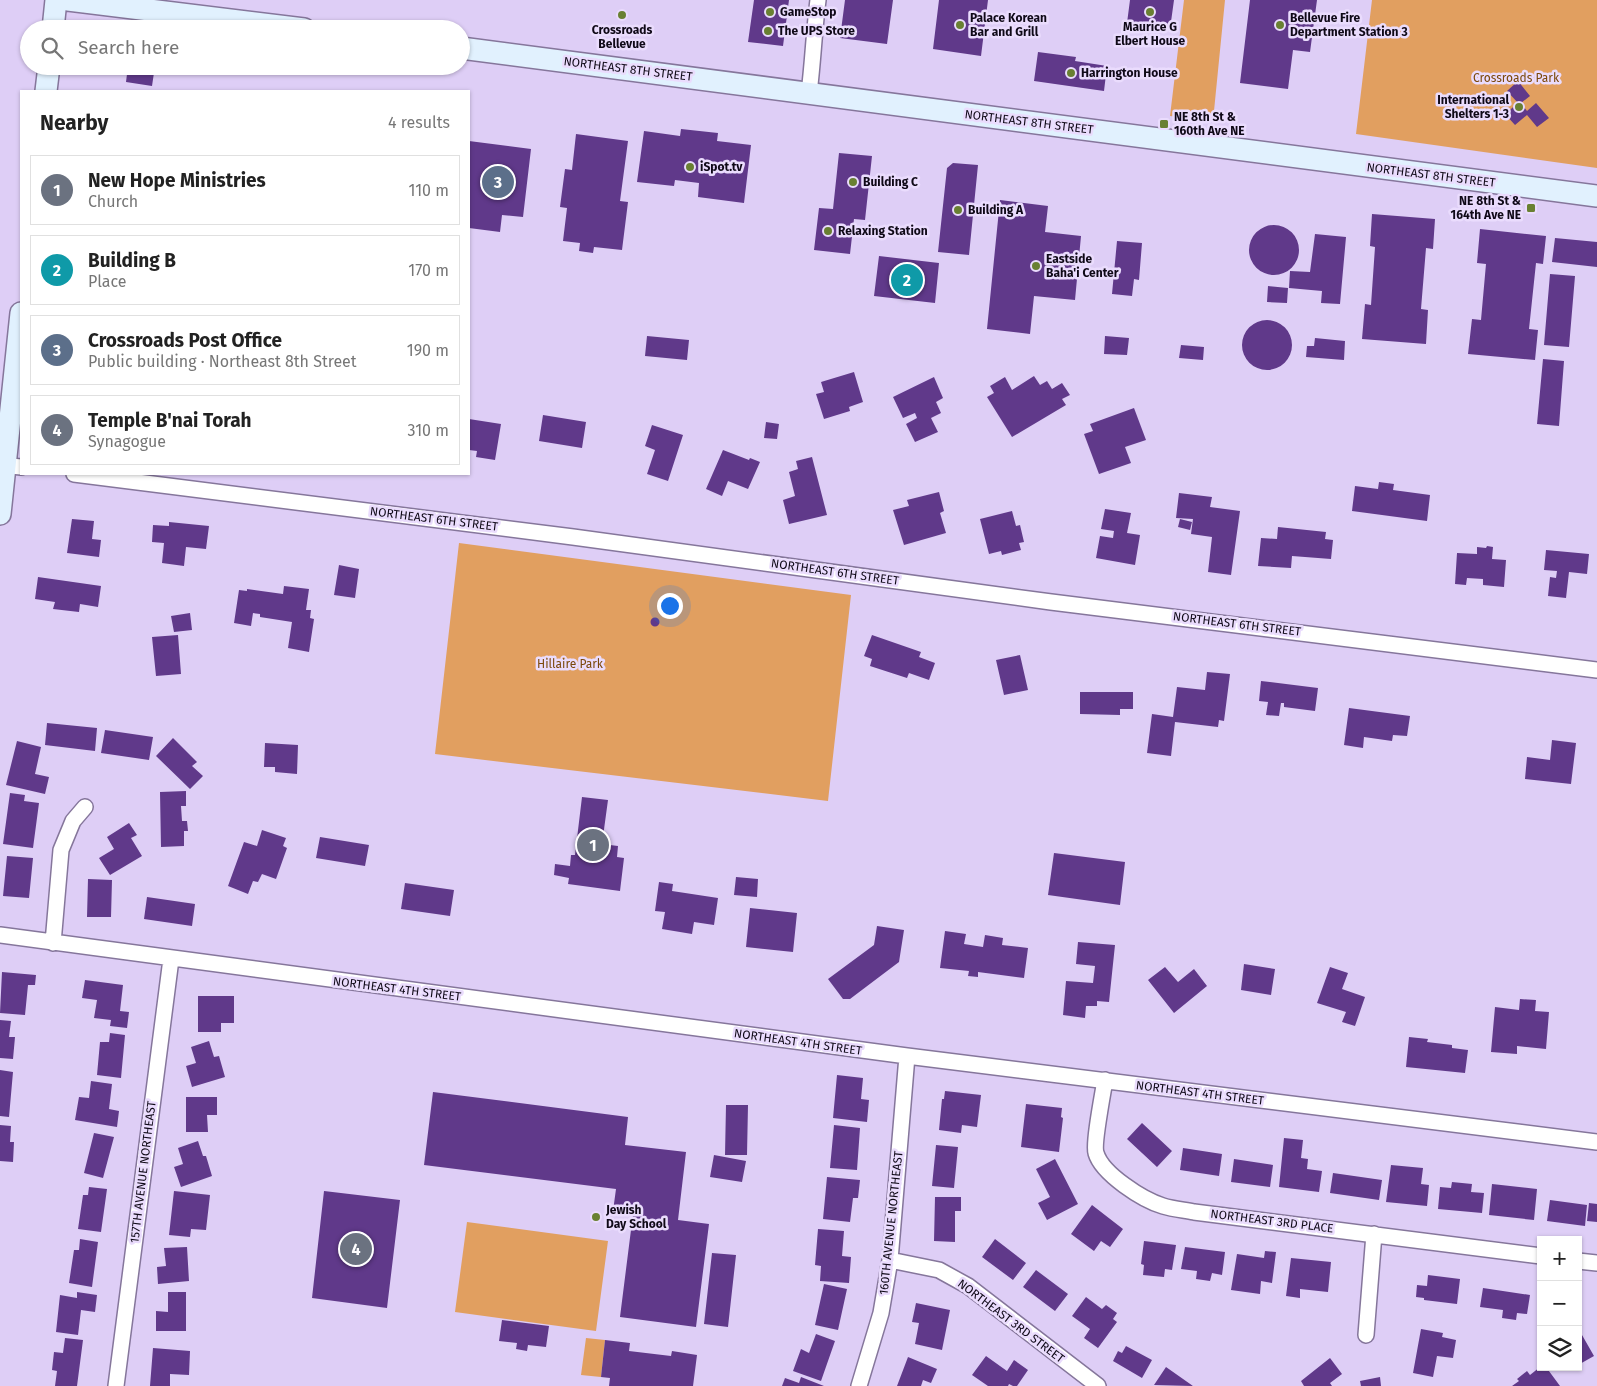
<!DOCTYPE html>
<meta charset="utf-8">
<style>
body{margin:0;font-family:"Fira Sans",sans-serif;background:#f6f6f6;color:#222}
.controls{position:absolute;right:15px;bottom:15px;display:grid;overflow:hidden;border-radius:0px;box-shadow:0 1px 4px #0004}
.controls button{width:45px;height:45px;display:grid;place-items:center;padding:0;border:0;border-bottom:1px solid #e0e0e0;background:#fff;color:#222;font:25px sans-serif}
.you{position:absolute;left:669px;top:605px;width:18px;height:18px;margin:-12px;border:4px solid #fff;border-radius:50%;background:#1a73e8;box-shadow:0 0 0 8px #1a73e833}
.badge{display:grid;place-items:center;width:32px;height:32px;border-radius:50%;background:#d93025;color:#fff;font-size:16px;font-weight:700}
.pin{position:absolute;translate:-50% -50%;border:2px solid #fff;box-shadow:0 1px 5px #0006}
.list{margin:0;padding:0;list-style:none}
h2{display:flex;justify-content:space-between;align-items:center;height:65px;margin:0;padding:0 20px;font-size:21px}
h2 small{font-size:16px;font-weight:400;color:#767676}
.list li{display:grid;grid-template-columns:32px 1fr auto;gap:15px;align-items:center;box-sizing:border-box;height:70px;margin:0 10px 10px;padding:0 10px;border:1px solid #e0e0e0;border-radius:0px}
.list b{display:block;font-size:19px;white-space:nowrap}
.list p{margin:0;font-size:16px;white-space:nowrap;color:#767676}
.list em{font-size:16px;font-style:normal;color:#767676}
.icon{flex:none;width:28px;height:28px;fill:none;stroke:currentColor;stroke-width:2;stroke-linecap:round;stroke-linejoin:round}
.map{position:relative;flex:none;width:1597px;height:1386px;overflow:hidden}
.search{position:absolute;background:#fff;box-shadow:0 1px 4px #0004;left:20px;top:20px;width:450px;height:55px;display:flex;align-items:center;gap:12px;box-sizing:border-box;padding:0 18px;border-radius:28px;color:#767676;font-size:19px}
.panel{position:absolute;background:#fff;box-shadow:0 1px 4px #0004;left:20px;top:90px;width:450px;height:385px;border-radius:0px}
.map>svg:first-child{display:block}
</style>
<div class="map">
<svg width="1597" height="1386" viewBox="0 0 1597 1386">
<rect width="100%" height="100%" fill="#decef6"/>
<path fill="#e19f60" d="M1184,0H1225L1213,121L1170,116Z
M1372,0H1597V168L1356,134Z
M459,543L851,595L828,801L435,754Z
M467,1222L608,1241L596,1331L455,1312Z
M586,1338L605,1340L601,1377L581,1375Z"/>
<path fill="#60398a" d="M754,0H789L783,46L748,42Z
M845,0H893L887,44L840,38Z
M939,0H988L981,56L933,49Z
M1130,0H1174L1170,29L1127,23Z
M1250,0H1317L1310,52L1293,50L1288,89L1240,83Z
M1038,52L1076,57L1075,61L1107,66L1104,91L1034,81Z
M128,66H155L152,86L126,82Z
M1518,81L1530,96L1521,103L1527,111L1536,103L1549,118L1537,127L1527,115L1515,125L1505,114L1518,103L1507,91Z
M681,129L718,133L717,141L751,145L744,203L698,197L699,183L675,180L674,186L637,182L644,131L680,136Z
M576,134L628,141L620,201L628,202L622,250L594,247L593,253L579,251L580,243L563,241L567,208L560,207L565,169L572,170Z
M469,141L531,149L523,217L502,215L500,232L469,228Z
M839,153L872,156L865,220L854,219L850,254L814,250L819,208L833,209Z
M953,163L978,165L969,255L938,252L947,168Z
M1000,200L1048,206L1045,232L1081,236L1075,300L1034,296L1030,334L987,329Z
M1372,214L1435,219L1433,249L1426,248L1421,309L1428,310L1426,344L1362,339L1365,304L1371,305L1375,247L1370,246Z
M1249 250a25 25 0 1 1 50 0a25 25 0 1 1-50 0Z
M1480,229L1546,236L1543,264L1536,263L1529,329L1538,330L1535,360L1468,354L1472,319L1481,320L1486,264L1477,263Z
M1315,234L1346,237L1340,304L1321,303L1322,291L1289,288L1290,271L1310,272Z
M1555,238L1597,242V267L1552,262Z
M1117,241L1142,243L1139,280L1134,279L1132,296L1112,294Z
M879,256L939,263L935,303L874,296Z
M1550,274L1575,276L1569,347L1544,345Z
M1268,286L1288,288L1287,303L1267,302Z
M1242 345a25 25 0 1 1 50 0a25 25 0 1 1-50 0Z
M647,336L689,340L687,360L645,356Z
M1105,336L1129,338L1127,355L1104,354Z
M1315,338L1345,341L1344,360L1306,357L1307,346H1314Z
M1181,345L1204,347L1203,360L1179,358Z
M1543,359L1564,361L1559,426L1537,424Z
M854,372L863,402L849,407L850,411L824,419L816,394L824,392L821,382Z
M1034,376L1040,385L1047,381L1052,389L1062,383L1070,395L1062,399L1066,405L1012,437L987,397L994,393L990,386L1005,377L1012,390Z
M934,377L943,398L936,402L941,413L931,418L938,432L915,442L906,424L917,418L915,413L903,418L893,397Z
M1134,408L1146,440L1125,447L1131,463L1099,474L1084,434L1093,431L1090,424Z
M543,415L586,422L582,448L539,441Z
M469,419L501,424L495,460L476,457L477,451L469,450Z
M766,422L779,424L777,439L764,438Z
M652,425L683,435L668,481L647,474L655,450L645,446Z
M723,450L749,460L750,458L760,462L748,489L728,481L722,496L706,489Z
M812,457L827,515L789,524L783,500L795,496L789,472L798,469L796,461Z
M1379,482L1394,484L1393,490L1430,495L1427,521L1352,511L1355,486L1378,489Z
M939,492L944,511L940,513L946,533L904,545L893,510L909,506L907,500Z
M1179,493L1212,497L1210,507L1240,511L1231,575L1208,572L1212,537L1191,534L1193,519L1176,518Z
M1105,509L1131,513L1127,533L1140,535L1135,565L1096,558L1100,536L1113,538L1114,531L1101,529Z
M1012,511L1016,526L1020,525L1024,542L1019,543L1021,550L1002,555L1001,551L989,554L980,519Z
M72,519L94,521L92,539L101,540L99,557L67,553Z
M1180,519L1192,522L1190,530L1178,527Z
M169,522L209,526L206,549L186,547L184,566L162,563L164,543L152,542L153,525L169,526Z
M1278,527L1326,532L1325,539L1333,540L1331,559L1292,556L1291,568L1258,566L1261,538L1277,539Z
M1487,546L1493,547L1492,559L1506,560L1504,587L1483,585V579L1467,578L1466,585L1455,584L1457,553L1477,554V547L1486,548Z
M1546,550L1589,554L1587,574L1569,572L1566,598L1548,596L1550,577L1556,578L1557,571L1544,570Z
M339,565L359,569L355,598L334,595Z
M38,577L101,586L98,607L80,604L79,612L53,609L55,602L35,599Z
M284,586L309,589L306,610H311L310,618L314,619L309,652L288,648L292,622L260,617V614L253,613L251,626L234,623L239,590L247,591V589L283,594Z
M190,613L192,630L174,632L171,616Z
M650.5 622a4.5 4.5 0 1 1 9 0a4.5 4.5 0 1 1-9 0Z
M178,635L181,674L156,676L152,637Z
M872,635L921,652L919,657L935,663L929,680L909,673L907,678L870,666L872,659L864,656Z
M1020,655L1028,690L1004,695L996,660Z
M1207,672L1230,674L1224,721L1219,720L1218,727L1175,722L1171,756L1147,753L1152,714L1173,717L1177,687L1205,690Z
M1261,681L1318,688L1315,711L1284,707V703H1281L1279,716L1266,715L1268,702L1259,701Z
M1080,692H1133V709H1120V715L1080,714Z
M1349,708L1410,716L1407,736L1393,735L1392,741L1364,737L1363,748L1344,745Z
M47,723L97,728L95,751L45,745Z
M105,730L153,737L149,760L101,753Z
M173,738L197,762L192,766L203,776L190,789L156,756Z
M1552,740L1576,743L1571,784L1525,779L1527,757L1550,760Z
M17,741L41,747L35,774L49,777L45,794L6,785Z
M265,743L298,745L297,774L275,772V767H264Z
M186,791V806H181L182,821H187L188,831H184V846L161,847L160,792Z
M10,793L25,795L24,801L39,803L33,848L3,844Z
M582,797L608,800L602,844L618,846L617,857L624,858L620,891L568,884L569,878L554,875L555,864L570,866L571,855H575Z
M129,823L137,835L131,838L142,856L110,875L99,858L114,849L107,837Z
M262,830L286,838L283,846L287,848L276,879L262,874L258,882L253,881L248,894L228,886L244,842L257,846Z
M320,837L369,845L365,866L316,858Z
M1054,853L1125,862L1120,905L1048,895Z
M7,856L33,858L29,898L3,896Z
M736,877L758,879L757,897L734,895Z
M88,879L112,880L111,917H87Z
M659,882L673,884L672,891L718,898L714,925L694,922L692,934L662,929L665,912L655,911Z
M405,883L454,890L450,916L401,909Z
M147,897L195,904L192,926L144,919Z
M750,908L797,913L793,952L746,947Z
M877,926L904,930L899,962L850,999H843L828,979L874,945Z
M945,931L966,934L964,944L983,947L985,935L1003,938L1002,945L1028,948L1024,978L978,972V977L968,976L969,971L940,968Z
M1078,942L1115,945L1109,1002L1097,1001V1006H1086L1085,1018L1063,1015L1066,981L1093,983L1095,966L1076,964Z
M1244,964L1275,969L1271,995L1241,990Z
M1165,967L1178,982L1194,969L1207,986L1174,1013L1148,980Z
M1330,967L1348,973L1342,989L1365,997L1355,1026L1342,1022L1346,1012L1317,1003Z
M2,972L36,975L35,985H28L25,1015L0,1013Z
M85,980L123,985L120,1011L129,1012L127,1028L110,1026L111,1020L94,1018L97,1000L82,998Z
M198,996H234V1023H221V1032H198Z
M1520,999L1536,1000L1535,1011L1549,1012L1546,1049L1517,1046V1054L1491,1052L1495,1007L1519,1010Z
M0,1020L11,1021L9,1037H15L13,1059L0,1058Z
M110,1033L125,1035L121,1078L97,1075L100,1042H109Z
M1409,1037L1428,1039L1427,1042L1452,1045V1048L1468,1050L1465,1073L1406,1067Z
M209,1041L214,1057L219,1056L225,1077L192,1087L186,1066L196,1063L191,1047Z
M0,1070L13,1072L9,1117L0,1116Z
M837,1075L863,1078L861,1099L869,1100L867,1122L833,1118Z
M91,1081L112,1084L109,1109L119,1111L117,1127L75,1120L79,1097L89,1098Z
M945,1091L981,1095L977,1127L962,1125L961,1133L939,1130L942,1099H944Z
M433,1092L628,1117L625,1145L686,1152L678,1220L709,1224L696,1327L620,1317L633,1214L613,1211L616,1189L424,1165Z
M186,1097H217V1115H207L208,1132H186Z
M1026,1104L1062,1108L1061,1117L1063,1118L1059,1152L1021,1147Z
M726,1105H748L747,1155H725Z
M1142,1123L1172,1151L1157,1167L1127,1139Z
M0,1125L11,1126L10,1142H14L13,1162L0,1161Z
M834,1125L860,1128L857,1170L830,1168Z
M94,1133L114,1137L103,1178L84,1173Z
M1284,1138L1303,1140L1301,1158L1308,1159L1307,1169L1322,1171L1319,1192L1279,1187Z
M198,1141L203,1156H206L212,1176L181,1187L174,1167L183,1164L178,1148Z
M936,1145L958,1147L954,1188L932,1186Z
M1183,1148L1222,1154L1219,1176L1180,1170Z
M714,1155L746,1161L742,1182L710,1177Z
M1055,1159L1078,1204L1047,1220L1038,1203L1050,1197L1036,1169Z
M1234,1159L1273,1165L1270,1187L1231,1182Z
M1391,1165L1423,1168L1421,1184L1429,1185L1427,1206L1386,1202Z
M1333,1173L1382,1180L1379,1200L1330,1193Z
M827,1177L860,1180L858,1198H853L850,1222L823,1219Z
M1452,1182L1472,1184L1471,1192L1484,1193L1482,1213L1438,1209L1440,1187L1451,1188Z
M1492,1184L1537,1189L1534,1220L1489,1215Z
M89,1187L107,1189L101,1232L78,1229L83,1195H88Z
M174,1191L210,1195L206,1230L191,1229L190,1237L169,1235Z
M324,1191L400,1200L387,1308L312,1298Z
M935,1197H961V1211H955V1242L934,1241Z
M1550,1200L1587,1205L1585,1226L1547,1221Z
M1589,1203L1597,1204V1222L1587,1221Z
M1092,1205L1123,1229L1110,1247L1101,1241L1094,1251L1071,1234Z
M818,1229L844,1231L842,1256L851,1257L849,1283L820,1281L821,1266L815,1265Z
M80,1239L98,1242L92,1287L69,1283L74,1250H79Z
M995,1239L1026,1263L1013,1280L982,1257Z
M1144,1241L1176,1245L1172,1270L1165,1269L1164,1277L1143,1275L1144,1265L1141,1264Z
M187,1247L189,1281L158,1284L157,1267L166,1266L164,1248Z
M1185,1247L1225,1252L1222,1275L1212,1273L1210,1281L1196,1279L1197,1271L1181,1269Z
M1265,1251L1276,1252L1272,1283L1261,1281L1260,1294L1231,1290L1237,1254L1264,1258Z
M712,1253L736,1255L728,1327L704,1324Z
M1291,1258L1331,1262L1328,1292L1300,1289V1298L1286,1296Z
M1036,1270L1068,1294L1055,1311L1023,1287Z
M1428,1275L1460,1279L1457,1304L1424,1300V1298L1416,1297L1417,1285L1427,1286Z
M824,1284L847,1289L838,1330L815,1325Z
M1483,1288L1530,1295L1527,1314L1517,1313L1516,1320L1502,1318L1503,1310L1480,1307Z
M77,1292L97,1295L95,1312L81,1310L78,1335L56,1332L60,1295L77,1298Z
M168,1292H186V1331H156V1311L168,1312Z
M1086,1297L1102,1309L1106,1305L1117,1313L1113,1319L1117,1322L1098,1348L1084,1338L1090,1329L1072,1316Z
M916,1303L950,1310L942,1350L915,1344L919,1323L912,1322Z
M502,1320L549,1326L546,1347L528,1345L527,1351L516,1349L517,1343L499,1341Z
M1578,1328L1594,1356L1578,1365Z
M1421,1329L1443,1333L1442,1337L1456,1340L1453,1358L1437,1356L1433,1377L1413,1373Z
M816,1334L835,1341L821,1381L793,1371L801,1349L809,1353Z
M65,1338L83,1340L77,1386H55L57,1371L52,1370L54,1352L63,1353Z
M605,1340L630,1343L629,1351L671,1356L672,1351L697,1355L693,1386H609L610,1378L601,1377Z
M1126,1346L1152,1360L1142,1378L1113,1361L1118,1351L1122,1353Z
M153,1348L190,1351L189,1375L170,1374V1386H150Z
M986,1356L1007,1371L1014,1360L1028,1370L1017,1386H1013L1009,1384L1008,1386H988L972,1375Z
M908,1357L937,1369L931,1383L923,1380L921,1386H897Z
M1330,1358L1342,1374L1330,1383L1332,1386H1304L1301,1381Z
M1166,1367L1193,1386L1154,1385Z
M1540,1367H1546L1560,1386H1512L1519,1381L1517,1379L1527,1371L1530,1375Z
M801,1377L824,1386H782L785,1378L799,1383Z
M1380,1377L1381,1386H1361L1360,1381Z"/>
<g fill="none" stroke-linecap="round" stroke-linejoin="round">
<defs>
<path id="street" d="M809,93C813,62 814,31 818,0
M0,465L21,467
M74,474L573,537L1051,602L1597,670
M0,935L907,1056L1597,1142
M53,943L61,850L73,821L85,807
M1105,1080C1103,1093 1093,1144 1096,1153C1102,1174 1143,1200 1163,1206C1173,1209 1184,1210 1194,1212L1541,1256
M890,1260L939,1270L968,1286L1098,1386
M1578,1261L1597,1263
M1366,1335L1374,1234
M116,1386L171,959
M859,1386L881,1313L890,1260L907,1056"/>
<path id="secondary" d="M68,0L304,29
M53,29L56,0
M461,48L1597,196
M46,91L49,66
M0,514L21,313"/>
</defs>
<use href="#street" stroke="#85769b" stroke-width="18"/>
<use href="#secondary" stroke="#85769b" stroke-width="24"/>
<use href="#street" stroke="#fff" stroke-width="15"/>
<use href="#secondary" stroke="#e1f1fe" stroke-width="21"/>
</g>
<g fill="#698032" stroke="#eadcfd" stroke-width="2">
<circle cx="770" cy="12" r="5"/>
<circle cx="1150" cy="12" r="5"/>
<circle cx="622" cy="15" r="5"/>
<circle cx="960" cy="25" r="5"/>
<circle cx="1280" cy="25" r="5"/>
<circle cx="768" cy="31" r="5"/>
<circle cx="1071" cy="73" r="5"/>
<circle cx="1519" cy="107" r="5"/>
<rect x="1159" y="119" width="10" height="10" rx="2.5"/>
<circle cx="690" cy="167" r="5"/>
<circle cx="853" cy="182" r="5"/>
<rect x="1526" y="203" width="10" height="10" rx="2.5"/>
<circle cx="958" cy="210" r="5"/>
<circle cx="828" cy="231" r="5"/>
<circle cx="1036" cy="266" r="5"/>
<circle cx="596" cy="1217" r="5"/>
</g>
<g text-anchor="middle" stroke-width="5" stroke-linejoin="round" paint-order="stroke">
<g font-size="12" font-weight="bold" fill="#0f0917" stroke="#eadcfd" text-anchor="start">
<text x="780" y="16">GameStop</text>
<text x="970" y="22">Palace Korean<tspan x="970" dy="14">Bar and Grill</tspan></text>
<text x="1290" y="22">Bellevue Fire<tspan x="1290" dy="14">Department Station 3</tspan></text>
<text x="1150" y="31" text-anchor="middle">Maurice G<tspan x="1150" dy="14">Elbert House</tspan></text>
<text x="622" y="34" text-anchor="middle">Crossroads<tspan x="622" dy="14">Bellevue</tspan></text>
<text x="778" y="35">The UPS Store</text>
<text x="1081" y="77">Harrington House</text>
<text x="1509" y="104" text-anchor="end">International<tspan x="1509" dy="14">Shelters 1-3</tspan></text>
<text x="1174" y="121">NE 8th St &amp;<tspan x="1174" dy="14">160th Ave NE</tspan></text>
<text x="700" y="171">iSpot.tv</text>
<text x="863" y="186">Building C</text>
<text x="1521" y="205" text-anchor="end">NE 8th St &amp;<tspan x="1521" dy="14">164th Ave NE</tspan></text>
<text x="968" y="214">Building A</text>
<text x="838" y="235">Relaxing Station</text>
<text x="1046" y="263">Eastside<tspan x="1046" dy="14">Baha'i Center</tspan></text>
<text x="606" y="1214">Jewish<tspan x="606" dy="14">Day School</tspan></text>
</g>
<g font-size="12" fill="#0f0917" stroke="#eadcfd">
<text transform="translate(628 69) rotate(7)" y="4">NORTHEAST 8TH STREET</text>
<text transform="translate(1029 122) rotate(7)" y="4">NORTHEAST 8TH STREET</text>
<text transform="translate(1431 175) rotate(7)" y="4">NORTHEAST 8TH STREET</text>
<text transform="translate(434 519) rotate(7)" y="4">NORTHEAST 6TH STREET</text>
<text transform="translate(835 572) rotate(8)" y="4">NORTHEAST 6TH STREET</text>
<text transform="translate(1237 624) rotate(7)" y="4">NORTHEAST 6TH STREET</text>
<text transform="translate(397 989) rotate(7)" y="4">NORTHEAST 4TH STREET</text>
<text transform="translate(798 1042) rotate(8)" y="4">NORTHEAST 4TH STREET</text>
<text transform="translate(1200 1093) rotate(7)" y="4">NORTHEAST 4TH STREET</text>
<text transform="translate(143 1172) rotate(-83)" y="4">157TH AVENUE NORTHEAST</text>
<text transform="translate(1272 1221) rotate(7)" y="4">NORTHEAST 3RD PLACE</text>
<text transform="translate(891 1223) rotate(-84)" y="4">160TH AVENUE NORTHEAST</text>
<text transform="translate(1011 1321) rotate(37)" y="4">NORTHEAST 3RD STREET</text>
</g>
<g font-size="12" fill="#7b480a" stroke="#eadcfd">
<text x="1516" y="82">Crossroads Park</text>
<text x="570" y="668">Hillaire Park</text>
</g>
</g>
</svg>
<div class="controls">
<button>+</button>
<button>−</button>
<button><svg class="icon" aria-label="layers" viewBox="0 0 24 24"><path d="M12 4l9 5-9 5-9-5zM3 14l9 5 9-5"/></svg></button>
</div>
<div class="you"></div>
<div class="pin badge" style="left:593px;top:845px;background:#6b7280">1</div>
<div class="pin badge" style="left:907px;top:280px;background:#0f9aa8">2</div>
<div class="pin badge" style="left:498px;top:182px;background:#5c6f8a">3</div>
<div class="pin badge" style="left:356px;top:1249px;background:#6b7280">4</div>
<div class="search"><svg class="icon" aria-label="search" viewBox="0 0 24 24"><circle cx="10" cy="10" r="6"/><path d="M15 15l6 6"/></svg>Search here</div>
<section class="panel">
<h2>Nearby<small>4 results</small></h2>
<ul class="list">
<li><span class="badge" style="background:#6b7280">1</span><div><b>New Hope Ministries</b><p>Church</p></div><em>110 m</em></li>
<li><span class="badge" style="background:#0f9aa8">2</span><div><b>Building B</b><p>Place</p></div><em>170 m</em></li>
<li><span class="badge" style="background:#5c6f8a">3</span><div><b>Crossroads Post Office</b><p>Public building · Northeast 8th Street</p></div><em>190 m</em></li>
<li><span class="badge" style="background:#6b7280">4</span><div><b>Temple B'nai Torah</b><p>Synagogue</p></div><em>310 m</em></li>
</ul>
</section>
</div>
